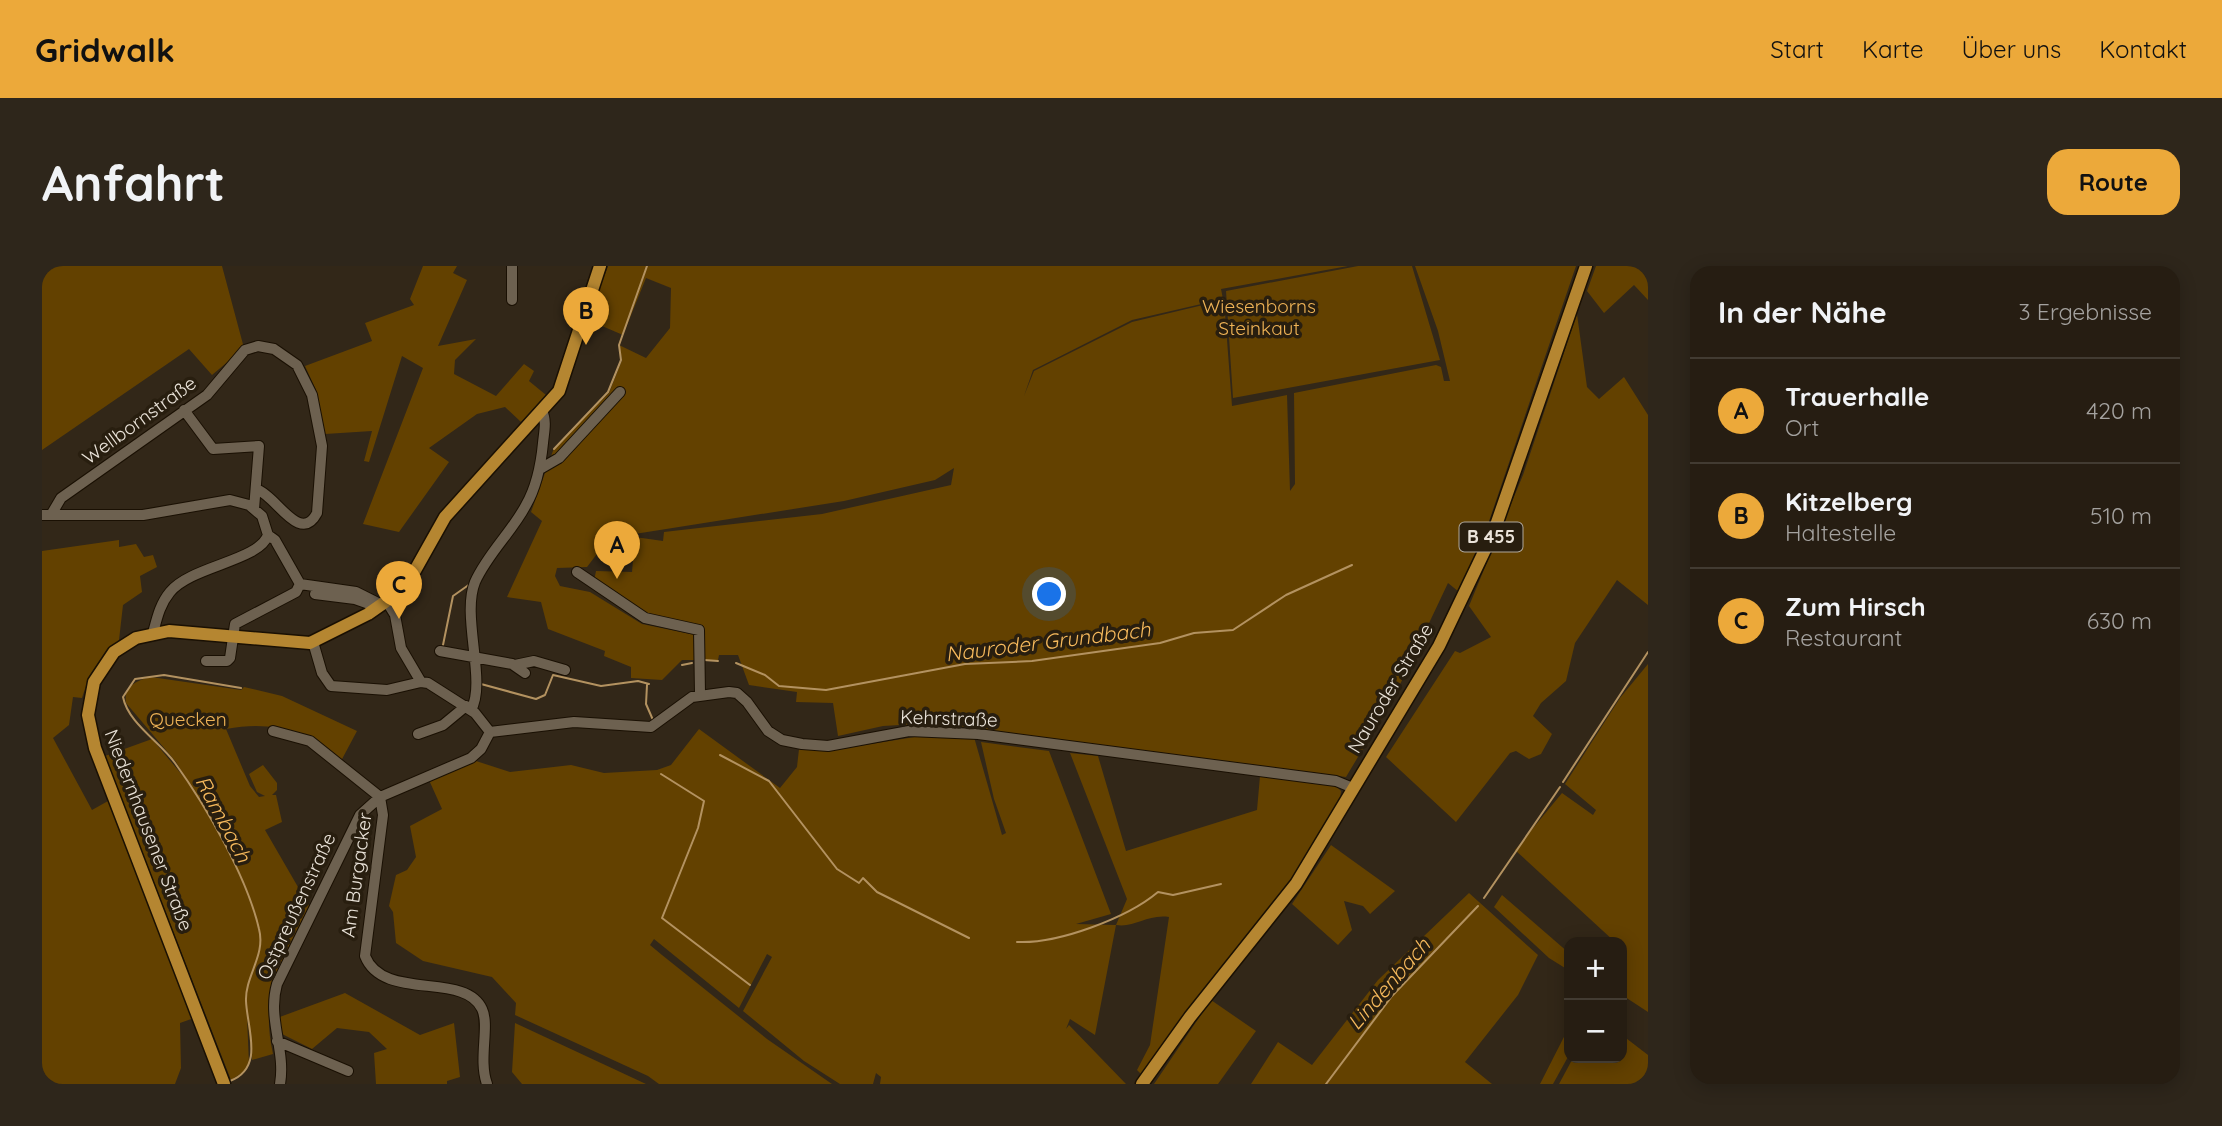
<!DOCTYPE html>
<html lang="de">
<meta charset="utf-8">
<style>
body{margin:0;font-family:Quicksand,sans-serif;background:#2e261b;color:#f1f3f6}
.controls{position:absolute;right:21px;bottom:21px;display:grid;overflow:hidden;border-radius:14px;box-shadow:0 4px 18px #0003}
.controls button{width:63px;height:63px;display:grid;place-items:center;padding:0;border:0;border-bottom:2px solid #423b32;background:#261d12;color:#f1f3f6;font:35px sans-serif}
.you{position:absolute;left:1008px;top:329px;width:24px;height:24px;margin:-18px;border:5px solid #fff;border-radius:50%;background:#1a73e8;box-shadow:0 0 0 10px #1a73e833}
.badge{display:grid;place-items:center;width:46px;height:46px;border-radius:50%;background:#eca93a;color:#111;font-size:23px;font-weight:700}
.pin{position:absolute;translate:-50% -58px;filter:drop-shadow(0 2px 4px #0008)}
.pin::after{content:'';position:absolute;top:37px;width:24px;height:21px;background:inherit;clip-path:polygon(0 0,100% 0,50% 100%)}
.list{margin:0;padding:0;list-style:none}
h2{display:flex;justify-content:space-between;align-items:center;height:91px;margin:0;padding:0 28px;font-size:30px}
h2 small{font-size:23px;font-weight:400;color:#a4a29f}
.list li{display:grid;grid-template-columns:46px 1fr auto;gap:21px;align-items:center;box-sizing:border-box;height:105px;padding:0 28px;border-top:2px solid #423b32}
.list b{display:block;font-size:26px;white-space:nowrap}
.list p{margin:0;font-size:23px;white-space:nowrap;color:#a4a29f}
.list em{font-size:23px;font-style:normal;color:#a4a29f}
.map{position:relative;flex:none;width:1606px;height:818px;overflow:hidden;border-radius:21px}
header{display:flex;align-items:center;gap:42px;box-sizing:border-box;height:98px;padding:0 35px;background:#eca93a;color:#111}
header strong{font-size:33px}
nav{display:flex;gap:38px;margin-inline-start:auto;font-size:24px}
.intro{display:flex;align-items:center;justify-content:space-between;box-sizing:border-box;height:168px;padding:0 42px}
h1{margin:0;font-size:49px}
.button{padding:18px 32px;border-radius:21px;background:#eca93a;color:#111;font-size:24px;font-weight:700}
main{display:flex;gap:42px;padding:0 42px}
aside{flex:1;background:#261d12;border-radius:21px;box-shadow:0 4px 18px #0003}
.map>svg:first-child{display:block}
</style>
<header>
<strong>Gridwalk</strong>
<nav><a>Start</a><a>Karte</a><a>Über uns</a><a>Kontakt</a></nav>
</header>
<div class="intro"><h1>Anfahrt</h1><a class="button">Route</a></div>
<main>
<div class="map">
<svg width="1606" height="818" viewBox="0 0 1606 818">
<rect width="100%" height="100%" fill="#322718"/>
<path fill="#634100" d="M0,0H180L202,82L170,109L147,83L0,184Z
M381,0H415L411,7L425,14L396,80L434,73L413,94L412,108L454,130L482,98L492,105L487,115L504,129L479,156L463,141L435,148L387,182L407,196L357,266L321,258L381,102L360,90L327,196L322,195L330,165L283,168L274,124L263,100L330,75L323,57L372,39L368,33Z
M566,0H1306L1179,23L1181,33L1090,54L991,104L982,130L992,105L1090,56L1182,34L1190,140L1245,129L1248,225L1253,218L1252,127L1394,99L1399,101L1402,115H1408L1396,65L1373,0H1534L1442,270L1417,326L1406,317L1353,429L1304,511L892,457L841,460L796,470L791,437L754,436L755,426L707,419L696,389H677L676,394H663L661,359L604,351L552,315L554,305L590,306L593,271L621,275L622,266L780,248L909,219L912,202L893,214L802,235L580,270L558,284L545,301L515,302L513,310L518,320L548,326L600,358L653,369L655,394H640L620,414L589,412V401L562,390L563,385L506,363L499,336L465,331L500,255L489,246L512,182L567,127L580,94L577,79L604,92L628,62L629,22L604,12L581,69L546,54Z
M1316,0H1370L1398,94L1191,132L1184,25Z
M1554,0H1606V34L1592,19L1562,47L1545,25Z
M1535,48L1545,121L1557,133L1582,111L1606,149V339L1575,314L1533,377L1524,415L1499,437L1491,450L1510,468L1499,488L1487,493L1474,485L1468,487L1414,556L1344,491L1413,385L1418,387L1449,371L1427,340L1481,209Z
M77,274V281L94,278L102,291L111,289L115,301L98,310L100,326L81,339L77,374C58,391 48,407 40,432L31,431L27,459L11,472L50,544L66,535L114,650L152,752L138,757L139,802L133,818H0V285Z
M1606,398V746L1580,729V693L1584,687L1580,676H1573L1473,584L1520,527L1551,549L1554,544L1523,518L1578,432Z
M109,411L199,424L202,421L240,430L315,465L299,495C262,465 231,454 184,463L208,520L217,531L223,530L215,526L207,508L221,499L235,517V524L230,529H234L240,556L223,564L267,640C241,694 217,726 231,788L210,794L205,751L207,798L203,805L189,814L63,490L110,473L146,516L134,496L84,437C81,420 96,414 109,411Z
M657,463L738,522L755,501L757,483L785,485L879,470L932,471L960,569L964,567L952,533L939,476L1007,485L1069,648L1034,658L1074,659L1085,633L1028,487L1056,490L1084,585L1215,544L1218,510L1294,520L1299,525L1298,534L1249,615L1099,808L1095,804L1108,779L1127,651C1105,648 1093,662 1074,659L1053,769L1028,753L1024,763L1027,759L1084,818H838L839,811L834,807L831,818H798L762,795L701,745L730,691L725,688L697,742L612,673L608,679L620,689L725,773L790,818H617L606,810L473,749L474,737L450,711L381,695L354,677L351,646L347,640L354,609L365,604L374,591L368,560L400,543L387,514L434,495L468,506L529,499L562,507L615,504L629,499Z
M1289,579L1353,625L1328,648L1321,640L1302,635L1310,664L1296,679L1250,638Z
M1427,627L1496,689L1476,729L1423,796L1450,818H1209L1236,776L1270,799L1336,714Z
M1460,629L1527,687V697L1523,702L1507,692L1452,641Z
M303,727L378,769L412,757L418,811L405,815V818H334L332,787L345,783L327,766L295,762L270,783L238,767L235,752Z
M1169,734L1214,765L1176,818H1112Z
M473,757L604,818H605H480L470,806Z
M1527,761V789L1511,818H1498Z
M1580,769L1606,789V818H1517L1531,792H1580Z"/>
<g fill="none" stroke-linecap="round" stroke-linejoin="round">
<path stroke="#b39260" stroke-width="2" d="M512,183L566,126L579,94L577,79L605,0
M401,379L411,330L428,318
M662,394L676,395
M694,397L723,409L737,420L784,424L923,398L990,395L1118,377L1152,367L1191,364L1244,329L1310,299
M640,399L650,397
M439,418L494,433L503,429L511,409L559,420L596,415L607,418
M605,419L604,438L611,454
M678,489L727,515L795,603L817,617L821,612L835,626L927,672
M619,508L662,535L656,562L620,652L708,719
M1521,516L1606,386
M1442,632L1518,521
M975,676C1016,678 1085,652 1116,626L1131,629L1179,618
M188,815C223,802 205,762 204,735C203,710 224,689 217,663C205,611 164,540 133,497C118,476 86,457 81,431L93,413L122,409L199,422
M1284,818L1350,730L1436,640"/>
<defs>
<path id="minor" d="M470,34V0
M142,144L171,183L217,180L212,243
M498,203L517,192L578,126
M0,249H101L188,234L207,239L220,250L226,269L233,274L258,318L314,326L340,339
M9,249L19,232L165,129L203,84L216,80L232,83L255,99L270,129L280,180L275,247C258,279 234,230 216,224
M535,306L603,352L657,364L658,428
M273,328L313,333L330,339
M345,336L353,349L359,382L379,416L386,417L433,447L448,466
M111,367C115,352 118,338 128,326C149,300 217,295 226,269
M271,376L280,407L289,420L345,424L379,416
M398,385L470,398L483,407
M164,395H185L188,392L193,358L254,326L258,318
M473,399L492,395L523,404
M429,444C445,416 419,350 433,316C446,287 470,266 484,239C495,220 499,198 501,177C502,166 505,155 500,145
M231,465L268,475L338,531L341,549L323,690C341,736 423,705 440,743C448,760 436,793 445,818
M448,466L532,456L609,461L650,431L687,426L695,427L705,436L726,465L740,474L760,478L786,480L867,465L936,468L1294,515L1311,522
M376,468L401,459L424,440
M235,775L306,805
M238,818C244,784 225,753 235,718L318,549L338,531L429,492L439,483L448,466"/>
<path id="major" d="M182,818L53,482L46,449L52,416L72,386L94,372L127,365L268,377L326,348L353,329L371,308L403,251L517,125L558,0
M1100,818L1148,751L1254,618L1397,380L1452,265L1544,0"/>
</defs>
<use href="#minor" stroke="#1a1003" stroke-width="12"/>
<use href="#major" stroke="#1a1003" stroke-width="15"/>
<use href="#minor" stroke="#6d6150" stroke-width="10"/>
<use href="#major" stroke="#b58631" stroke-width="12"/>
</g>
<g text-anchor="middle" stroke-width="7" stroke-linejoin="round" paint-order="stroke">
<rect fill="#281e0f" stroke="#b0a89c" stroke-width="2" x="1417.5" y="256.5" width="63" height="29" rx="5"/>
<g font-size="18" font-weight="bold" fill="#eae3d9">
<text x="1449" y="277">B 455</text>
</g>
<g font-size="19" fill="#efb356" stroke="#281e0f">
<text x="1217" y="47">Wiesenborns<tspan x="1217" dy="22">Steinkaut</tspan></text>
<text x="146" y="460">Quecken</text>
</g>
<g font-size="19" fill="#eae3d9" stroke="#281e0f">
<text transform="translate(97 154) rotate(-36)" y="7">Wellbornstraße</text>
<text transform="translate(1348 422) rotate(-59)" y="7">Nauroder Straße</text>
<text transform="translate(907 452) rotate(2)" y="7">Kehrstraße</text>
<text transform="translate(107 564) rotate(69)" y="7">Niedernhausener Straße</text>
<text transform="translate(314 609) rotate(-82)" y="7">Am Burgacker</text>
<text transform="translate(254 640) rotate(-65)" y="7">Ostpreußenstraße</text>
</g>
<g font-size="21" font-style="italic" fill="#f6b95c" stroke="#281e0f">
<text transform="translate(1006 376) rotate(-7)" y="7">Nauroder Grundbach</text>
<text transform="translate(181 553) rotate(62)" y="7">Rambach</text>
<text transform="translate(1347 718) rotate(-49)" y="7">Lindenbach</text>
</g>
</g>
</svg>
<div class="controls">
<button>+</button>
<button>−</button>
</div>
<div class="you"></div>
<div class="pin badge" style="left:575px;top:313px">A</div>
<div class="pin badge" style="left:544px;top:79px">B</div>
<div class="pin badge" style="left:357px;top:353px">C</div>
</div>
<aside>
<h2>In der Nähe<small>3 Ergebnisse</small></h2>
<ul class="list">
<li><span class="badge">A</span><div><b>Trauerhalle</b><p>Ort</p></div><em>420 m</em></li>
<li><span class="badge">B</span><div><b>Kitzelberg</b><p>Haltestelle</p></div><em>510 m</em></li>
<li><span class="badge">C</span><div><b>Zum Hirsch</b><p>Restaurant</p></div><em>630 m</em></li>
</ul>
</aside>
</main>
